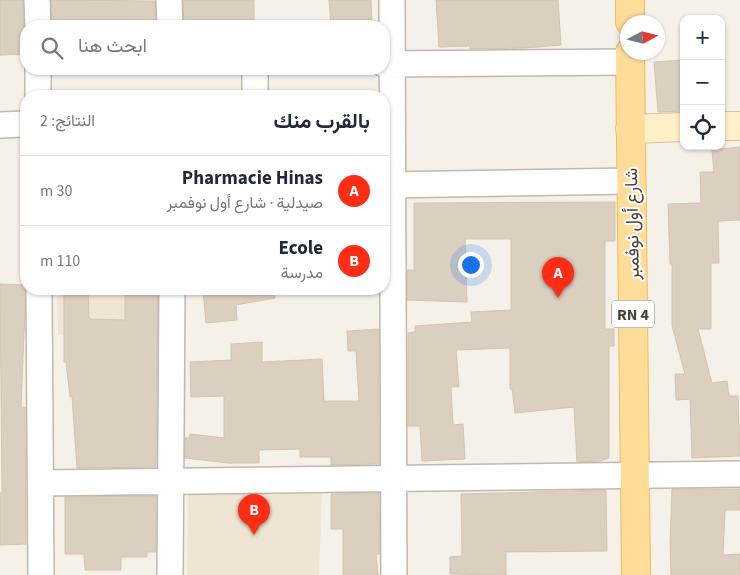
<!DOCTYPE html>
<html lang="ar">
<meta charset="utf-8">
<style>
body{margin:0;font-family:"Source Sans 3",Vazirmatn,sans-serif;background:#f6f6f7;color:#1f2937;direction:rtl}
.controls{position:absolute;right:15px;top:15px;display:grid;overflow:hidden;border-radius:10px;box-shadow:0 1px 4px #0004}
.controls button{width:45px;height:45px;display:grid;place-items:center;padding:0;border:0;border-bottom:1px solid #e0e1e3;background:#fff;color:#1f2937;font:25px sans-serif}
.compass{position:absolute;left:620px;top:15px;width:45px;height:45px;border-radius:50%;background:#fff;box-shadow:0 1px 4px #0004;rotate:83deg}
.you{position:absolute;left:470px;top:264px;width:18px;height:18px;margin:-12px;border:4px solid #fff;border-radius:50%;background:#1a73e8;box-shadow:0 0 0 8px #1a73e833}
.badge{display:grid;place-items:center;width:32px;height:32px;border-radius:50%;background:#ff2d16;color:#fff;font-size:16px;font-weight:700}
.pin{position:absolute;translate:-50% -41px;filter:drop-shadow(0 1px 2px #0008)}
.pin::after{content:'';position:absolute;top:26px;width:18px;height:15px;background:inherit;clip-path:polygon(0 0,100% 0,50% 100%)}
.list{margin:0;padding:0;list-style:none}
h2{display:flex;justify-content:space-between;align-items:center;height:65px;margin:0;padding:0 20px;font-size:21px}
h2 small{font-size:16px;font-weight:400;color:#747a83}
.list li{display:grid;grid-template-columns:32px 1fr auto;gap:15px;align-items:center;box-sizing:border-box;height:70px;padding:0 20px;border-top:1px solid #e0e1e3}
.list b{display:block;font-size:19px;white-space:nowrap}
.list p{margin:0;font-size:16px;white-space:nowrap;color:#747a83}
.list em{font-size:16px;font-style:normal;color:#747a83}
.icon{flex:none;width:28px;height:28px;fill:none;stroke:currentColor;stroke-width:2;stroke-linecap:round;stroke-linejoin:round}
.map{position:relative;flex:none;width:740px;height:575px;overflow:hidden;direction:ltr}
.search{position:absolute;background:#fff;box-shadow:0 1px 4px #0004;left:20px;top:20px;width:370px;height:55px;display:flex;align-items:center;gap:12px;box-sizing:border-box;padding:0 18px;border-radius:20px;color:#747a83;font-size:19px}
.panel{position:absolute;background:#fff;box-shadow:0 1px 4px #0004;left:20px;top:90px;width:370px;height:205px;border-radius:20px;direction:rtl}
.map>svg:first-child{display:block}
</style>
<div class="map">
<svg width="740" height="575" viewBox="0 0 740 575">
<rect width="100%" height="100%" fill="#f5f1e9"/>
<path fill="#efe5d2" d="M57,289H159L160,334L58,335Z
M322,493L319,575H187L188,495Z"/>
<path fill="#dbcfc0" stroke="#d3c4b0" d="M0,0H23L24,54L0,55Z
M51,0L155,1L156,26H52Z
M183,0H254V26H184Z
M329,0H371L372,26H331Z
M436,0H558L561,45L525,48L470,49V46L439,47Z
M684,60V111L658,112L654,62Z
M740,147V220L718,221L719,263H711V329H698L712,383L727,381L729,396H738L740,456L692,458L690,399L676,400L675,374H685L672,326V264H670L668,204L701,203L700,172H714L712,150Z
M615,202V241H605V329H614V346H609V458L600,461L577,462L574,407L515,413L512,389H510V348L456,350L459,387H451L453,425L463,424L465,459L422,461L420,426H408V333L415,332V326L472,322L471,312L511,310V239H465L467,302L407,300V270H414V203Z
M0,284L26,285L21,407H25L26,544L0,545V493H2Z
M64,289H88L89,319L125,320V289H158L156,467L77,468L72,396L70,397L66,362H64Z
M218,289H274L275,298L236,305L237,320L206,323L203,290Z
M379,329V464L331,465V457H300V449L259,450V463H228L185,458V438H189L190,434L224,438V396L191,397L190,362L231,360V344L262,342V362L322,359L324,401H359L356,351H348L347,331Z
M672,489H740V510H725L723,555L739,554L740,575H671L670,543Z
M606,490L607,551L506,552V575L450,574V557L462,556L461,494Z
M379,493L380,554H376L378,575H343V529H331V494Z
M156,496V552H147V557H121V570H85L84,554H65V497Z"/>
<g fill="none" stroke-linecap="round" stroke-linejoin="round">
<defs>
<path id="minor" d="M37,0L38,26
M169,0L170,26
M392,0L394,575
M384,64L630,62
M255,69V96
M38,96V69
M0,125L26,124
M384,185L631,181
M39,289L41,575
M41,483L740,474
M170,575L172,289"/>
<path id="secondary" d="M721,126H740
M630,129L684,127"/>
<path id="primary" d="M630,22V0
M630,52L636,575"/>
</defs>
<use href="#minor" stroke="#c2b8ab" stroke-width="28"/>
<use href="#secondary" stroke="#d8c396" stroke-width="30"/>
<use href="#primary" stroke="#ecbb61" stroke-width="30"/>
<use href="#minor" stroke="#fff" stroke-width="25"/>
<use href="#secondary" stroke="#ffefc9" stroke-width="28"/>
<use href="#primary" stroke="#ffdc98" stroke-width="28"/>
</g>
<g text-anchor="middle" stroke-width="4" stroke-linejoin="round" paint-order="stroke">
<rect fill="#fff" stroke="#807a73" stroke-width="1" x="612" y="300.5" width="42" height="27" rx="4"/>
<g font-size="16" font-weight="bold" fill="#4a4137">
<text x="633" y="320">RN 4</text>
</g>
<g font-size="18" fill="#4a4137" stroke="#fff">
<text transform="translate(632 224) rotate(-91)" y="6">شارع أول نوفمبر</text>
</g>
</g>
</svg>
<div class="controls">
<button>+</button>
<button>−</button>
<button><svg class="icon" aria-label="locate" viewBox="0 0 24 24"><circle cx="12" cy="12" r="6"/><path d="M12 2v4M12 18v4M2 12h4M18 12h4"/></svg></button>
</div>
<svg class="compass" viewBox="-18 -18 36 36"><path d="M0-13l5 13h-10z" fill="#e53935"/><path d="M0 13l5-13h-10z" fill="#747a83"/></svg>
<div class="you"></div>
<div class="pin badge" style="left:558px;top:298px">A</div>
<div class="pin badge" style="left:254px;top:535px">B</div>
<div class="search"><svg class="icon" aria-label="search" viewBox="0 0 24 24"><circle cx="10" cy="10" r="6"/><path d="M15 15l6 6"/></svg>ابحث هنا</div>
<section class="panel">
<h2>بالقرب منك<small>النتائج: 2</small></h2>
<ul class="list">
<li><span class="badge">A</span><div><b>Pharmacie Hinas</b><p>صيدلية · شارع أول نوفمبر</p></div><em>30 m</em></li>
<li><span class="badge">B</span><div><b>Ecole</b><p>مدرسة</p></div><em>110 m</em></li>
</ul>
</section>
</div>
